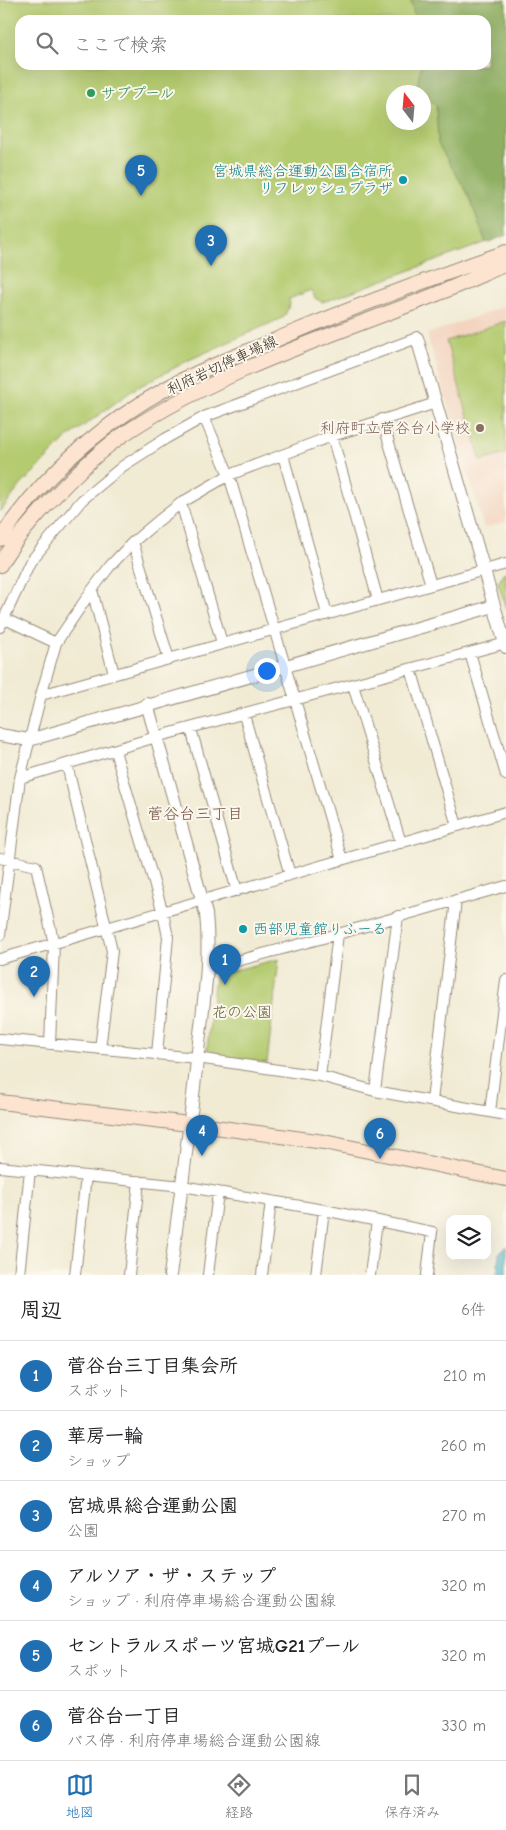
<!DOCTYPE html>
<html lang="ja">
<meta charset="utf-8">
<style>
body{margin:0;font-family:"Comic Neue","Klee One",sans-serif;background:#f6f6f6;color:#202124}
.controls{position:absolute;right:15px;bottom:15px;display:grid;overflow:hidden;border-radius:10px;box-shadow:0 5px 20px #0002}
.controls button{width:45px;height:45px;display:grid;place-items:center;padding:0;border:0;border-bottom:1px solid #e0e0e0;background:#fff;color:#202124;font:25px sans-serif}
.compass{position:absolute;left:386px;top:85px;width:45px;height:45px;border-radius:50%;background:#fff;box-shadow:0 5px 20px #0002;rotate:344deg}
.you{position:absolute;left:266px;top:670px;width:18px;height:18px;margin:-12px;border:4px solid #fff;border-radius:50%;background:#1a73e8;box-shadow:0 0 0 8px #1a73e833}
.badge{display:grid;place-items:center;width:32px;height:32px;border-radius:50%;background:#1f6fb2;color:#fff;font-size:16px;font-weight:700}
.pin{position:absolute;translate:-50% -41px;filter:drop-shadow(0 1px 2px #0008)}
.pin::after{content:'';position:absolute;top:26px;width:18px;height:15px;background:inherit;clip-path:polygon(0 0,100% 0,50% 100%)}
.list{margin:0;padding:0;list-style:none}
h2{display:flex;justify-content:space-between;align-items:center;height:65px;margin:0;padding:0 20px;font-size:21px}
h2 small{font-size:16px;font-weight:400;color:#757577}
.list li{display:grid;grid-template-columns:32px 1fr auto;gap:15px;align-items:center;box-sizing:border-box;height:70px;padding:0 20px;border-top:1px solid #e0e0e0}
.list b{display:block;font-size:19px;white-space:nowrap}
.list p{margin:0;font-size:16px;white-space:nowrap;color:#757577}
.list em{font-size:16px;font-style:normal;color:#757577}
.icon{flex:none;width:28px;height:28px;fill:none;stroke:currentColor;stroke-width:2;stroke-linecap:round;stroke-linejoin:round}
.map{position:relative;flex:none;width:506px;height:1275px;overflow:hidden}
.search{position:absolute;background:#fff;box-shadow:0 5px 20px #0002;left:15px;right:15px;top:15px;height:55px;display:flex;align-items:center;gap:12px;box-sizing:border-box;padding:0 18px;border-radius:15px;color:#757577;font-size:19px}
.sheet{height:485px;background:#fff}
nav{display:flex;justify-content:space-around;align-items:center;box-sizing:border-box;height:70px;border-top:1px solid #e0e0e0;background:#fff;font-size:14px;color:#757577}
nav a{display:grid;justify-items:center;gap:2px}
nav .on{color:#1f6fb2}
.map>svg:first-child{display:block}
</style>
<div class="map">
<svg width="506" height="1275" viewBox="0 0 506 1275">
<rect width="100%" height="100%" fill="#fbf7ec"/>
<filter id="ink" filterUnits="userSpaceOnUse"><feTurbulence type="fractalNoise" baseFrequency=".02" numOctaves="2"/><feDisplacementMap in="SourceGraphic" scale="10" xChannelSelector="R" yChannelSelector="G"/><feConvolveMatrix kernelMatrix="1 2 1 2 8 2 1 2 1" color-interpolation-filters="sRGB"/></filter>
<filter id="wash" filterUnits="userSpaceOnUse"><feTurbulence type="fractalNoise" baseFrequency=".0096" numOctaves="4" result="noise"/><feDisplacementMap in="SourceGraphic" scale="20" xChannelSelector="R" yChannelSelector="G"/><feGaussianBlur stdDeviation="1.12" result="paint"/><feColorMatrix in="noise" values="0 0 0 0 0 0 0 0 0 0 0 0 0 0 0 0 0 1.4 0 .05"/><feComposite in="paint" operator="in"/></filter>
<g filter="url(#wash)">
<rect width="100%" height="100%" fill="#f1ebd4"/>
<path fill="#f3d4bf" d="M506,306V522L484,528L427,334Z"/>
<path fill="#b4cb6f" stroke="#787a46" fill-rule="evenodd" d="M0,0H506L486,20H20V65H472L506,235L329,300L322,302L315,298L311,290L289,299L290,304L284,317L189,360L133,390L67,438L21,485L0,512ZM394,92H424V122H394Z
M506,321V454L481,461L446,341Z
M506,572V609L498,583L503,573Z
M279,959L267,1063L212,1055L207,1050L215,975Z"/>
<path fill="#8faf62" stroke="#656c40" d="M411,0H506V235L486,243L469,196L438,144L436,106L417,87L421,65H486V20H415Z"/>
<path fill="#49b4c7" stroke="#426f72" d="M506,1246V1275H497L499,1253Z"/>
</g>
<g filter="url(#ink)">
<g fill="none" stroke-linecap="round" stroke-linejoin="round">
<defs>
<path id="minor" d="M204,417L229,475L342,860
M382,419L431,585
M332,436L378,600
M283,455L327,614
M181,503L222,643
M133,542L169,659
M92,590L114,674
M3,618L56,643
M0,627L30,562L82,500L123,466L165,439L204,417L417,338
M470,653L506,775
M411,669L457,826
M353,685L401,843
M41,695L506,564
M244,715L290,875
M191,729L237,891
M115,751L163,913L168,937L157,1054
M67,765L112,951L100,1049
M20,778L156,737L506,643
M0,858L36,866L54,944L50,1044
M0,935L20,778L41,695L56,643L92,590L110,566L133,542L158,521L181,503L229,475L332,436L436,403
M0,959L506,812
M207,969L338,934L506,886
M0,1039L197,1058L320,1076L375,1091L506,1115
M320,1076L338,934
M375,1091L398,916
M432,1101L456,900
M490,1112L506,980
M0,1167L182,1186L324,1210L432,1232L427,1275
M19,1275L30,1170
M75,1275L86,1176
M129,1275L139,1181
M208,1275L218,1192
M262,1275L271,1201
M316,1275L324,1210
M370,1275L377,1221"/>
<path id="tertiary" d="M417,338L506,647
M147,704L206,914C211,960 203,1006 198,1051C190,1126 180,1201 170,1275
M0,735L29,740L494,606"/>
<path id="secondary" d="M0,539C42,476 101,425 167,388C205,367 247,352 287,335C359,305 432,278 506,252
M0,565C10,546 26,528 41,511C67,482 97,451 130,430C224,369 333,335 437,294C460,285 483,274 506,264
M0,1102L215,1127L324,1142L506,1179"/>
</defs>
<use href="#minor" stroke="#968a79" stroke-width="12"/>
<use href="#tertiary" stroke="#968a79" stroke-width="14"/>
<use href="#secondary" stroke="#968a79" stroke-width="16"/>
<use href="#minor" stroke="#fff" stroke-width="10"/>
<use href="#tertiary" stroke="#fff" stroke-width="12"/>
<use href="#secondary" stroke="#fde4d1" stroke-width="14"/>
</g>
</g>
<circle fill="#2e9e5b" stroke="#fbf7ec" stroke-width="2" cx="91" cy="93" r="5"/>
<g fill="#0f9aa8" stroke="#fbf7ec" stroke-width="2">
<circle cx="403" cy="180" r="5"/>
<circle cx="243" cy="929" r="5"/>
</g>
<circle fill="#8d6e63" stroke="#fbf7ec" stroke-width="2" cx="480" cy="428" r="5"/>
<g text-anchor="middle" stroke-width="4" stroke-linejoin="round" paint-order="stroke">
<g font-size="15" fill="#27864d" stroke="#fbf7ec" text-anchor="start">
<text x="101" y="98">サブプール</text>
</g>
<g font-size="15" fill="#0d838f" stroke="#fbf7ec" text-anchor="end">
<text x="393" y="176">宮城県総合運動公園合宿所<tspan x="393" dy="17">リフレッシュプラザ</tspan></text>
<text x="253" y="934" text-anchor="start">西部児童館りふーる</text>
</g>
<g font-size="15" fill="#3b2a1e" stroke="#fbf7ec">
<text transform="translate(222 365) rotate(-25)" y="5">利府岩切停車場線</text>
</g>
<g font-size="15" fill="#785e54" stroke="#fbf7ec" text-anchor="end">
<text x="470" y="433">利府町立菅谷台小学校</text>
</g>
<g font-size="15" fill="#5f5a36" stroke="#fbf7ec">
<text x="242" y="1017">花の公園</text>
</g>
<g font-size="16" fill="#735245" stroke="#fbf7ec">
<text x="195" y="819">菅谷台三丁目</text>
</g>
</g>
</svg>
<div class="controls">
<button><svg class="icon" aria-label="layers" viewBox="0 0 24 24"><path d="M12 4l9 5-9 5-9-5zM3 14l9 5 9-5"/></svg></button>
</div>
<svg class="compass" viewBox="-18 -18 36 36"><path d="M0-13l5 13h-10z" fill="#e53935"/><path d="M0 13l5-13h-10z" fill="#757577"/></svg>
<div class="you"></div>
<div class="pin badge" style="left:225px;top:985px">1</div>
<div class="pin badge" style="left:34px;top:997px">2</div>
<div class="pin badge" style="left:211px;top:266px">3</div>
<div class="pin badge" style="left:202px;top:1156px">4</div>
<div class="pin badge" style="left:141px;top:196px">5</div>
<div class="pin badge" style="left:380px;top:1159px">6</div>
<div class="search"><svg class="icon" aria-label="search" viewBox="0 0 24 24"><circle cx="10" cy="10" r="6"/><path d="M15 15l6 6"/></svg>ここで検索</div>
</div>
<section class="sheet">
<h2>周辺<small>6件</small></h2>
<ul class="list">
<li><span class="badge">1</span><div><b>菅谷台三丁目集会所</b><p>スポット</p></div><em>210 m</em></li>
<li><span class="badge">2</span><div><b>華房一輪</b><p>ショップ</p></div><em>260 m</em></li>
<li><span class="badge">3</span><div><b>宮城県総合運動公園</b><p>公園</p></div><em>270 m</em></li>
<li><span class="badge">4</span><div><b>アルソア・ザ・ステップ</b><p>ショップ · 利府停車場総合運動公園線</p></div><em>320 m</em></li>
<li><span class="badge">5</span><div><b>セントラルスポーツ宮城G21プール</b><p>スポット</p></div><em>320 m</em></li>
<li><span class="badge">6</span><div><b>菅谷台一丁目</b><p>バス停 · 利府停車場総合運動公園線</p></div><em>330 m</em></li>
</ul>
</section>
<nav>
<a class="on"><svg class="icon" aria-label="map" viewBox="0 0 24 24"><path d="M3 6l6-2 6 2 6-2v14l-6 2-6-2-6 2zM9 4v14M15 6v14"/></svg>地図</a>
<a><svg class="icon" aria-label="directions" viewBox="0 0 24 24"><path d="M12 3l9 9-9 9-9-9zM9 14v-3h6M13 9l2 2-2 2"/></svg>経路</a>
<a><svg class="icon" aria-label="saved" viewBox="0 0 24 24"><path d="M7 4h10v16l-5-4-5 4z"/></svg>保存済み</a>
</nav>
